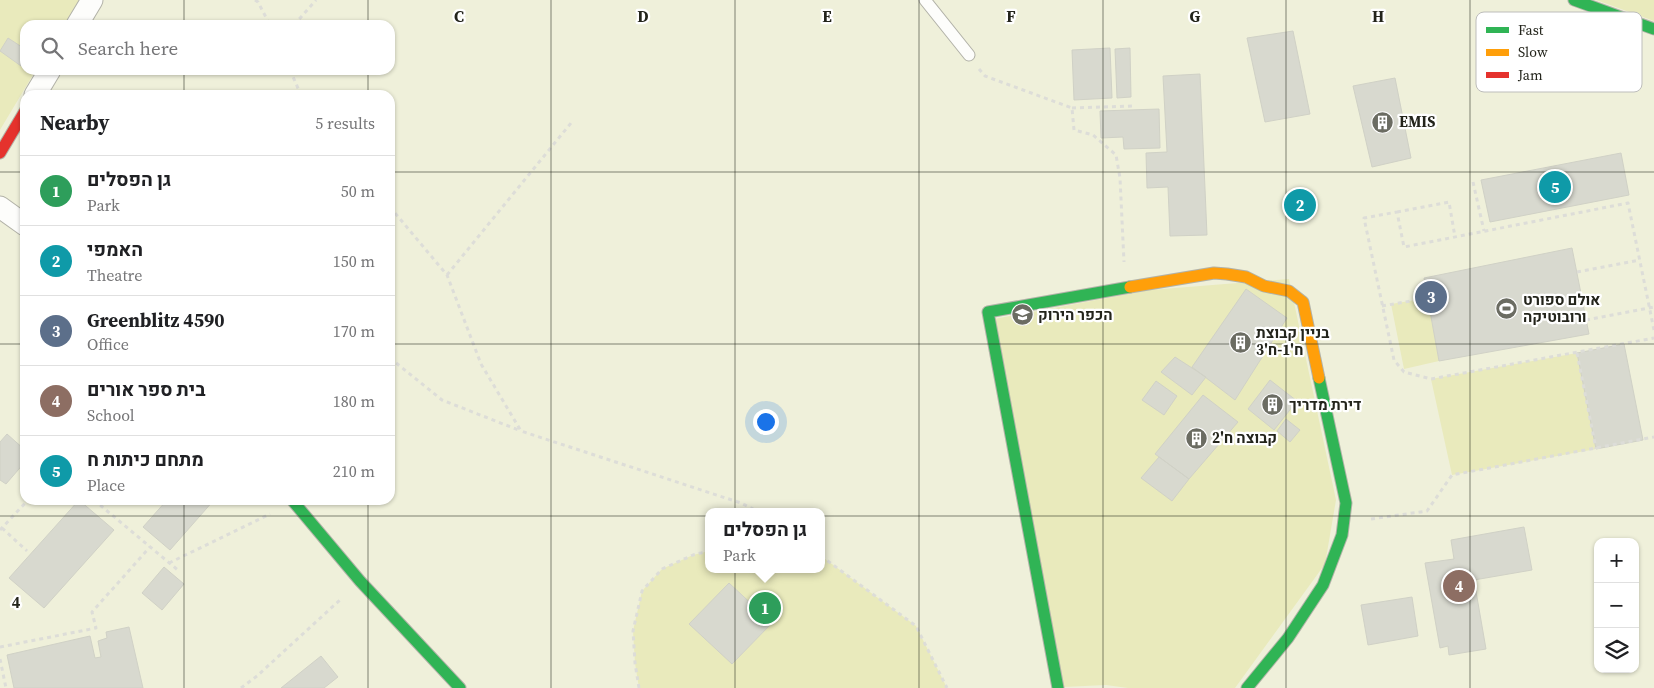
<!DOCTYPE html>
<meta charset="utf-8">
<style>
body{margin:0;font-family:"Source Serif 4",Heebo,serif;background:#f6f6f6;color:#202124}
.controls{position:absolute;right:15px;bottom:15px;display:grid;overflow:hidden;border-radius:10px;box-shadow:0 1px 4px #0004}
.controls button{width:45px;height:45px;display:grid;place-items:center;padding:0;border:0;border-bottom:1px solid #e0e0e0;background:#fff;color:#202124;font:25px sans-serif}
.you{position:absolute;left:765px;top:421px;width:18px;height:18px;margin:-12px;border:4px solid #fff;border-radius:50%;background:#1a73e8;box-shadow:0 0 0 8px #1a73e833}
.badge{display:grid;place-items:center;width:32px;height:32px;border-radius:50%;background:#db2777;color:#fff;font-size:16px;font-weight:700}
.pin{position:absolute;translate:-50% -50%;border:2px solid #fff;box-shadow:0 1px 5px #0006}
.popup{position:absolute;left:705px;top:508px;width:120px;height:65px;box-sizing:border-box;display:grid;place-content:center;border-radius:10px;background:#fff;filter:drop-shadow(0 1px 4px #0005);font-size:16px;white-space:nowrap;color:#757577}
.popup b{font-size:19px;color:#202124}
.popup::after{content:'';position:absolute;left:50%;top:100%;margin-left:-10px;border:10px solid transparent;border-top-color:#fff}
.list{margin:0;padding:0;list-style:none}
h2{display:flex;justify-content:space-between;align-items:center;height:65px;margin:0;padding:0 20px;font-size:21px}
h2 small{font-size:16px;font-weight:400;color:#757577}
.list li{display:grid;grid-template-columns:32px 1fr auto;gap:15px;align-items:center;box-sizing:border-box;height:70px;padding:0 20px;border-top:1px solid #e0e0e0}
.list b{display:block;font-size:19px;white-space:nowrap}
.list p{margin:0;font-size:16px;white-space:nowrap;color:#757577}
.list em{font-size:16px;font-style:normal;color:#757577}
.icon{flex:none;width:28px;height:28px;fill:none;stroke:currentColor;stroke-width:2;stroke-linecap:round;stroke-linejoin:round}
.map{position:relative;flex:none;width:1654px;height:688px;overflow:hidden}
.search{position:absolute;background:#fff;box-shadow:0 1px 4px #0004;left:20px;top:20px;width:375px;height:55px;display:flex;align-items:center;gap:12px;box-sizing:border-box;padding:0 18px;border-radius:15px;color:#757577;font-size:19px}
.panel{position:absolute;background:#fff;box-shadow:0 1px 4px #0004;left:20px;top:90px;width:375px;height:415px;border-radius:15px}
.map>svg:first-child{display:block}
</style>
<div class="map">
<svg width="1654" height="688" viewBox="0 0 1654 688">
<rect width="100%" height="100%" fill="#f1f1e5"/>
<path fill="#eff0da" fill-rule="evenodd" d="M79,0H1596L1654,21V688H0V130L36,70H390V25H64ZM25,95H390V500H25ZM709,512H821V569H709ZM1598,542H1635V669H1598Z"/>
<path fill="#e9eabc" d="M0,0H79L64,25H25V70H36L0,130Z
M1596,0H1654V21Z
M1289,279L1336,500L1325,564L1235,688H1128L1106,685L1063,687L989,320L1150,290Z
M1428,298L1439,361L1404,369L1391,304Z
M1577,353L1596,449L1452,475L1431,379Z
M709,551V569H821V556L916,626L947,688H639L635,663L633,631L642,591L662,569L693,555Z"/>
<path fill="#d8d9cf" stroke="#d0d1c6" d="M1293,31L1310,114L1265,122L1247,38Z
M8,38L25,49V59L21,66L0,51Z
M1110,48L1112,98L1074,100L1072,50Z
M1130,48L1131,97L1117,98L1115,49Z
M1200,74L1207,235L1170,236L1168,187L1147,188L1146,153L1167,152L1163,76Z
M1395,78L1411,158L1372,167L1353,86Z
M1159,109L1160,148L1124,149L1123,137L1101,138L1100,111Z
M1621,153L1629,195L1490,222L1481,180Z
M1572,248L1589,334L1439,361L1424,278Z
M1246,289L1287,318L1235,400L1192,367Z
M1624,344L1643,440L1596,449L1577,353Z
M1175,357L1206,377L1192,395L1161,372Z
M1270,380L1297,401L1274,430L1248,409Z
M1156,381L1177,396L1164,415L1142,400Z
M1203,395L1238,422L1189,479L1155,454Z
M1286,419L1300,430L1290,442L1277,431Z
M7,434L25,450V462L6,484L0,480V442Z
M1159,457L1189,479L1172,501L1141,478Z
M79,500L114,530L44,608L9,578Z
M167,500H214L170,550L143,527Z
M1524,527L1532,570L1474,580L1486,649L1449,655L1448,646L1440,648L1425,563L1454,559L1451,540Z
M164,567L184,584L162,610L142,593Z
M729,583L772,623L732,664L689,624Z
M1412,597L1418,636L1368,645L1361,605Z
M129,627L143,688H14L7,655L90,636L95,658L101,657L98,641L107,638L106,632Z
M321,656L338,677L324,688H281Z"/>
<g fill="none" stroke-linecap="round" stroke-linejoin="round">
<defs>
<path id="lane" d="M925,0L969,55"/>
<path id="street" d="M77,25L92,0
M35,95L50,70
M0,207L25,225"/>
<path id="fast" d="M1574,0L1654,29
M292,500L360,581L460,688
M1058,688L988,312L1130,287
M1247,688L1288,638L1323,585L1342,535L1346,503L1319,378"/>
<path id="slow" d="M1130,287L1214,273L1227,274L1246,277L1264,286L1289,291L1303,302L1319,378"/>
<path id="jam" d="M0,153L25,111"/>
</defs>
<use href="#lane" stroke="#b2b2a8" stroke-width="13"/>
<use href="#street" stroke="#b2b2a8" stroke-width="23"/>
<use href="#fast" stroke="#b2b2a8" stroke-width="13"/>
<use href="#slow" stroke="#b2b2a8" stroke-width="13"/>
<use href="#jam" stroke="#b2b2a8" stroke-width="13"/>
<path stroke="#ddddd8" stroke-width="3" stroke-dasharray="4 4" stroke-linecap="butt" d="M255,0L258,2L270,25
M294,25L316,0
M979,69L985,76L1072,108L1074,130L1093,135L1116,155L1120,178L1124,262
M290,70L301,95
M1072,108L1132,106
M1473,182L1484,231
M390,207L447,275L481,364L521,431L741,503L759,512
M1397,212L1449,202L1455,237
M1577,272L1640,260
M447,275L571,123
M1382,306L1428,298
M1586,320L1654,307
M1654,330L1628,203L1404,247L1397,212L1364,218L1394,360L1404,372L1431,379L1654,338
M1577,353L1596,449
M390,358L442,400L521,431
M94,500L179,571
M1371,519L1427,511L1452,475L1654,437
M2,528L27,551
M0,530L28,500
M821,556L916,626L947,688
M169,563L270,514
M0,647L96,628L92,612L150,547
M0,659L6,688
M241,688L257,676L341,599
M639,688L635,663L633,631L642,591L662,569L693,555L709,551"/>
<use href="#lane" stroke="#fdfdfb" stroke-width="11"/>
<use href="#street" stroke="#fdfdfb" stroke-width="21"/>
<use href="#fast" stroke="#30b455" stroke-width="11"/>
<use href="#slow" stroke="#ff9f0a" stroke-width="11"/>
<use href="#jam" stroke="#e5322d" stroke-width="11"/>
</g>
<path fill="none" stroke="#23241b" stroke-width="1" stroke-opacity="0.55" d="M184,0V25M368,0V25M551,0V688M735,0V688M919,0V688M1103,0V688M1286,0V688M1470,0V688M184,70V95M368,70V95M0,172H25M390,172H1654M0,344H25M390,344H1654M184,500V688M368,500V688M0,516H1654"/>
<defs>
<symbol id="building-disc" viewBox="-11 -11 22 22"><circle r="9.5" fill="#6b6c62" stroke="#fff"/><path d="M-4-6H4V6H1V3H-1V6H-4ZM-2.5-4.3h1.7v1.8h-1.7ZM.8-4.3h1.7v1.8H.8ZM-2.5-1h1.7V.8h-1.7ZM.8-1h1.7V.8H.8Z" fill="#fff"/></symbol>
<symbol id="stadium-disc" viewBox="-11 -11 22 22"><circle r="9.5" fill="#6b6c62" stroke="#fff"/><path d="M0-5a6.5 5 0 1 0 0 10a6.5 5 0 1 0 0-10ZM-3.5-1.8h7v3.6h-7Z" fill="#fff"/></symbol>
<symbol id="school-disc" viewBox="-11 -11 22 22"><circle r="9.5" fill="#6b6c62" stroke="#fff"/><path d="M0-5L7-2L0 1L-7-2ZM-4 1L0 2.5L4 1V4Q0 6-4 4Z" fill="#fff"/></symbol>
</defs>
<g fill-rule="evenodd">
<use href="#building-disc" x="1370" y="110" width="25" height="25"/>
<use href="#stadium-disc" x="1494" y="296" width="25" height="25"/>
<use href="#school-disc" x="1010" y="302" width="25" height="25"/>
<use href="#building-disc" x="1228" y="330" width="25" height="25"/>
<use href="#building-disc" x="1260" y="392" width="25" height="25"/>
<use href="#building-disc" x="1184" y="426" width="25" height="25"/>
</g>
<g text-anchor="middle" stroke-width="4.5" stroke-linejoin="round" paint-order="stroke">
<g font-size="15" font-weight="bold" fill="#23241b" stroke="#fff" text-anchor="start">
<text x="1399" y="127">EMIS</text>
<text x="1523" y="305">אולם ספורט<tspan x="1523" dy="17">ורובוטיקה</tspan></text>
<text x="1038" y="320">הכפר הירוק</text>
<text x="1256" y="338">בניין קבוצת<tspan x="1256" dy="17">ח'1-ח'3</tspan></text>
<text x="1289" y="410">דירת מדריך</text>
<text x="1212" y="443">קבוצה ח'2</text>
</g>
</g>
<rect x="1476" y="12" width="166" height="80" rx="8" fill="#fff" stroke="#bdbdbb" stroke-width="1"/>
<rect x="1486" y="27" width="23" height="6" fill="#30b455"/>
<rect x="1486" y="49" width="23" height="7" fill="#ff9f0a"/>
<rect x="1486" y="72" width="23" height="6" fill="#e5322d"/>
<g font-size="14" fill="#23241b">
<text x="1518" y="35">Fast</text>
<text x="1518" y="57">Slow</text>
<text x="1518" y="80">Jam</text>
</g>
<g font-size="16" text-anchor="middle" font-weight="bold" fill="#23241b" stroke="#fff" stroke-width="4.5" stroke-linejoin="round" paint-order="stroke">
<text x="459" y="22">C</text>
<text x="643" y="22">D</text>
<text x="827" y="22">E</text>
<text x="1011" y="22">F</text>
<text x="1195" y="22">G</text>
<text x="1378" y="22">H</text>
<text x="16" y="608">4</text>
</g>
</svg>
<div class="controls">
<button>+</button>
<button>−</button>
<button><svg class="icon" aria-label="layers" viewBox="0 0 24 24"><path d="M12 4l9 5-9 5-9-5zM3 14l9 5 9-5"/></svg></button>
</div>
<div class="you"></div>
<div class="pin badge" style="left:765px;top:608px;background:#2e9e5b">1</div>
<div class="popup"><b>גן הפסלים</b>Park</div>
<div class="pin badge" style="left:1300px;top:205px;background:#0f9aa8">2</div>
<div class="pin badge" style="left:1431px;top:297px;background:#5c6f8a">3</div>
<div class="pin badge" style="left:1459px;top:586px;background:#8d6e63">4</div>
<div class="pin badge" style="left:1555px;top:187px;background:#0f9aa8">5</div>
<div class="search"><svg class="icon" aria-label="search" viewBox="0 0 24 24"><circle cx="10" cy="10" r="6"/><path d="M15 15l6 6"/></svg>Search here</div>
<section class="panel">
<h2>Nearby<small>5 results</small></h2>
<ul class="list">
<li><span class="badge" style="background:#2e9e5b">1</span><div><b>גן הפסלים</b><p>Park</p></div><em>50 m</em></li>
<li><span class="badge" style="background:#0f9aa8">2</span><div><b>האמפי</b><p>Theatre</p></div><em>150 m</em></li>
<li><span class="badge" style="background:#5c6f8a">3</span><div><b>Greenblitz 4590</b><p>Office</p></div><em>170 m</em></li>
<li><span class="badge" style="background:#8d6e63">4</span><div><b>בית ספר אורים</b><p>School</p></div><em>180 m</em></li>
<li><span class="badge" style="background:#0f9aa8">5</span><div><b>מתחם כיתות ח</b><p>Place</p></div><em>210 m</em></li>
</ul>
</section>
</div>
